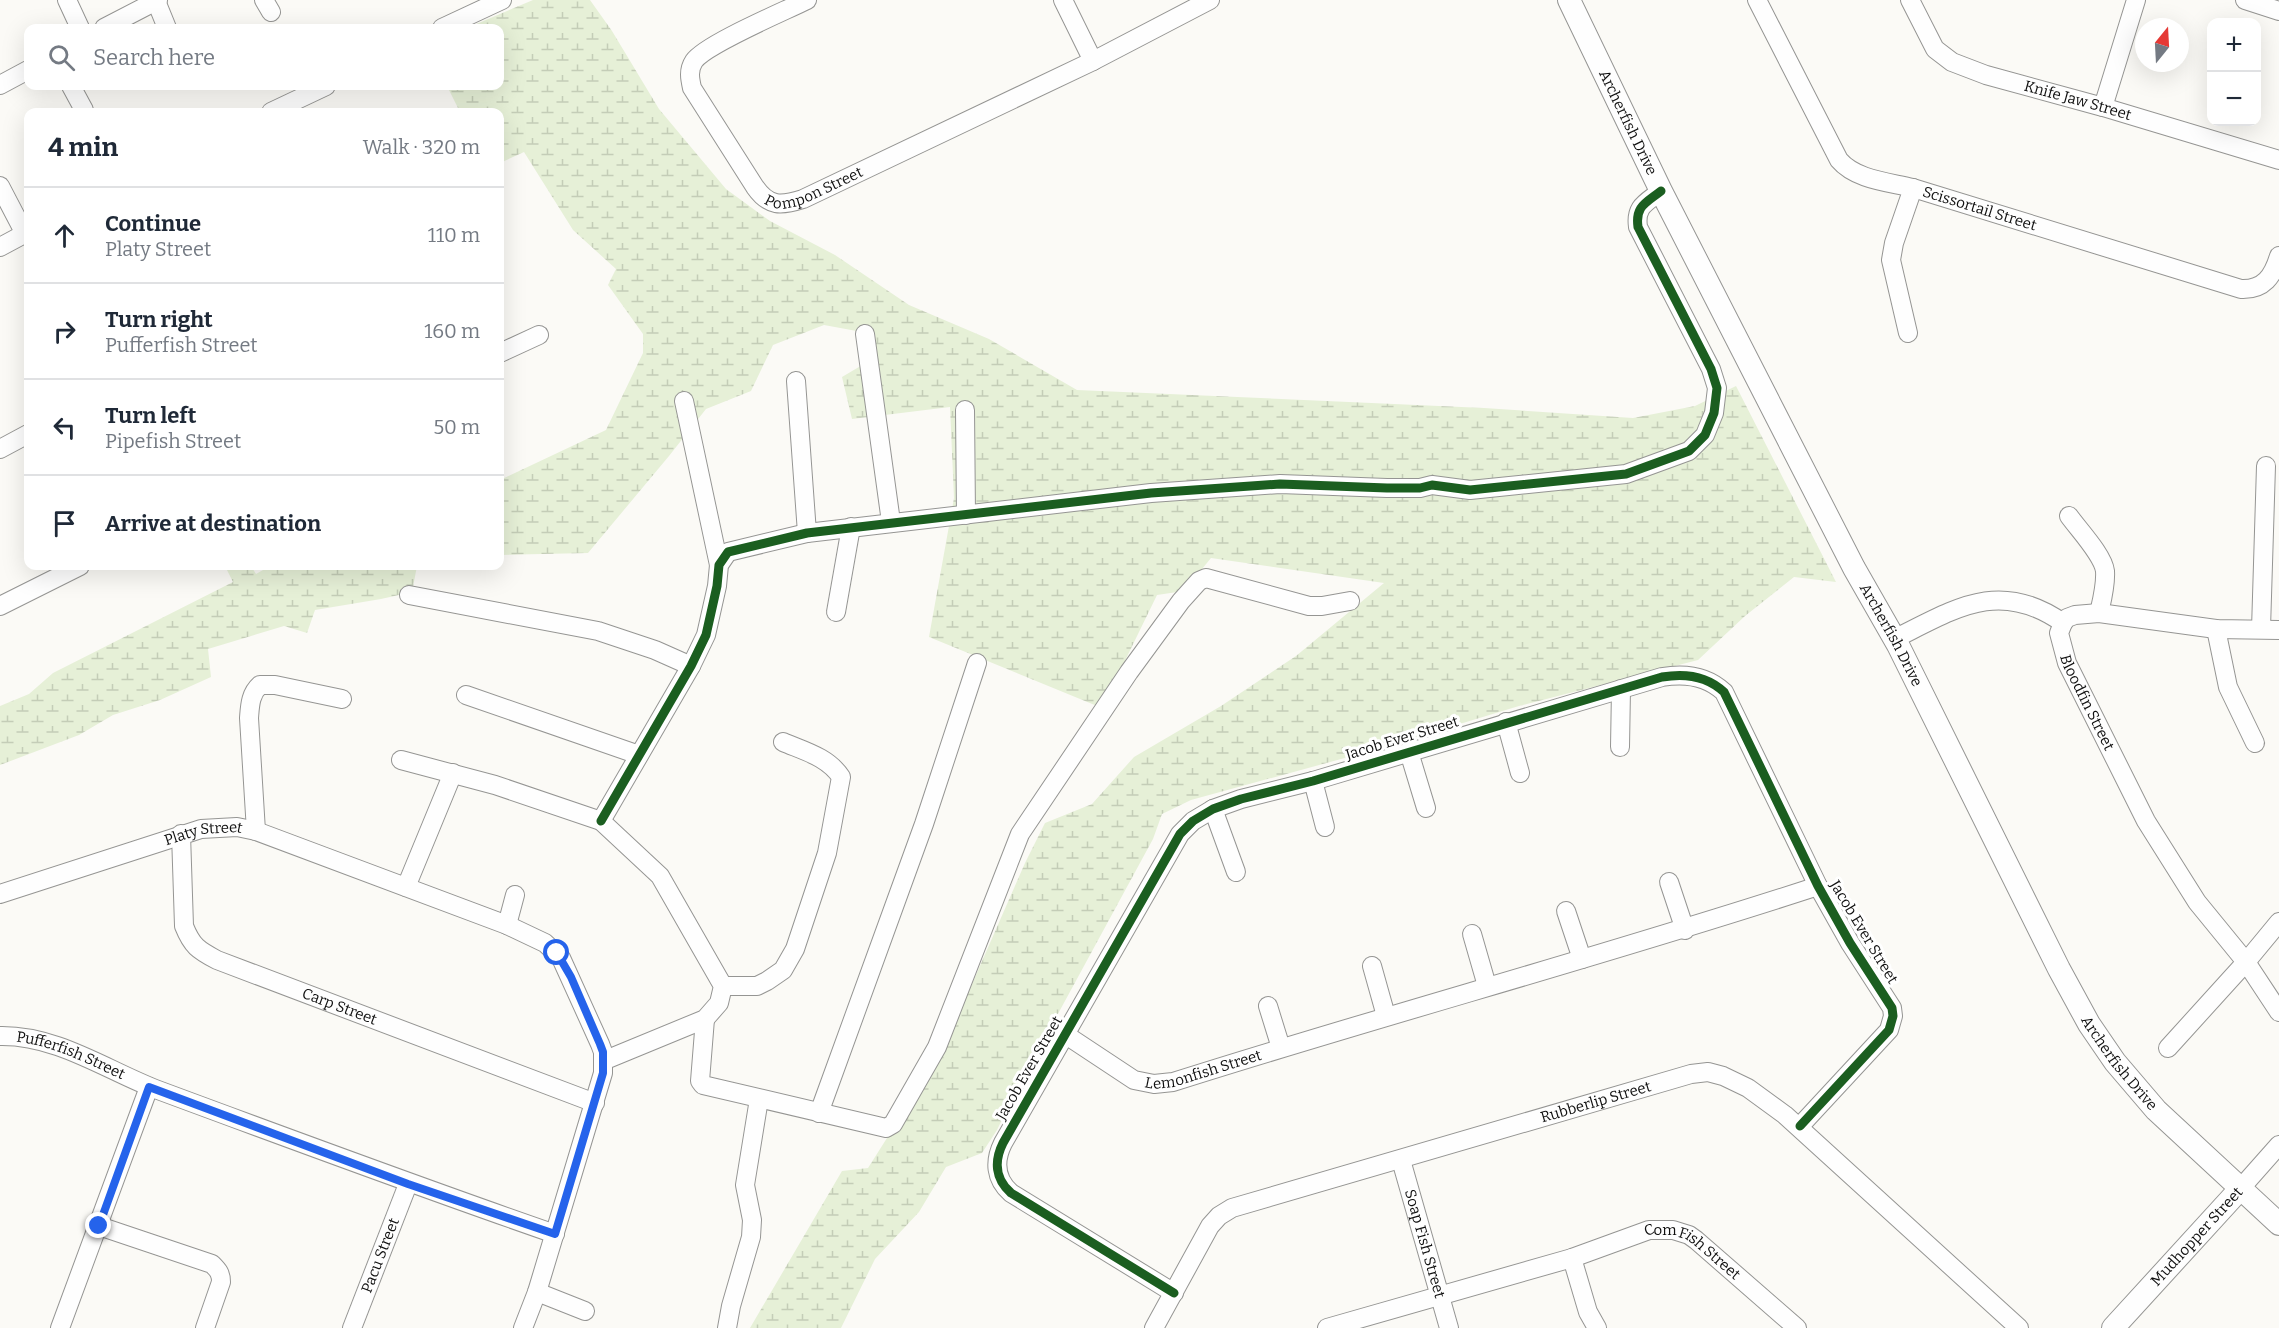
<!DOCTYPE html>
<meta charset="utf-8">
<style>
body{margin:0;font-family:Bitter,serif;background:#f2f2f3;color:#1f2937}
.controls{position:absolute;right:18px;top:18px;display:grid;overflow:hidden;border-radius:12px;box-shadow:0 6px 24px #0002}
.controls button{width:54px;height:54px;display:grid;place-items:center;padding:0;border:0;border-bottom:2px solid #e0e1e3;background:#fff;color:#1f2937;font:30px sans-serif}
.compass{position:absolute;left:2135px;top:18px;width:54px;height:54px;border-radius:50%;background:#fff;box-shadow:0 6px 24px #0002;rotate:18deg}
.stop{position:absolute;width:18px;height:18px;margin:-14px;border:4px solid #2563eb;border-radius:50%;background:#fff}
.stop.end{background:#2563eb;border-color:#fff;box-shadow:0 2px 6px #0008}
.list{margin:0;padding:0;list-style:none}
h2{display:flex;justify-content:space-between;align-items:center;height:78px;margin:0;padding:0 24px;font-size:26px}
h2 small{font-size:20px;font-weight:400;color:#747a83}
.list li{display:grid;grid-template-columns:39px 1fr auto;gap:18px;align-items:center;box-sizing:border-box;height:96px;padding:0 24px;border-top:2px solid #e0e1e3}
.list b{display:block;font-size:22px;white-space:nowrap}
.list p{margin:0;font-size:20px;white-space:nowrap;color:#747a83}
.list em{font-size:20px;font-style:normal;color:#747a83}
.icon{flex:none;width:33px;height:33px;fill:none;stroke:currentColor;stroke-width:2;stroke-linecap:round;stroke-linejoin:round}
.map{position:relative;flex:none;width:2279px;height:1328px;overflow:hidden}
.search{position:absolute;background:#fff;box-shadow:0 6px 24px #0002;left:24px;top:24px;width:480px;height:66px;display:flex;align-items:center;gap:15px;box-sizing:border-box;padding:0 21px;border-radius:12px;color:#747a83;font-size:22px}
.panel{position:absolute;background:#fff;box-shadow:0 6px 24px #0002;left:24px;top:108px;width:480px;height:462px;border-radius:12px}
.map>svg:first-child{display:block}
</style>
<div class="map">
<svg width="2279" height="1328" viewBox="0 0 2279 1328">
<defs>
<pattern id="wetland-marsh" width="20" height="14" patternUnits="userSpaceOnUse" patternTransform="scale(1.5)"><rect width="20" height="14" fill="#e6f0d7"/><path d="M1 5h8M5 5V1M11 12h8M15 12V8" fill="none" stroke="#c4cdb7"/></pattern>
</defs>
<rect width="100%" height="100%" fill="#fbfaf6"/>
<path fill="url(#wetland-marsh)" d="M533,0H590L612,31L659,109L726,189L770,221L835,255L909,305L989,339L1077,390L1484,408L1633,418L1695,406L1736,386L1836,582L1794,577L1745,616L1698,660L1519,706L1374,750L1191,800L1162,814L1153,839L1015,1093L997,1130L982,1153L946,1167L919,1212L875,1259L841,1328H750L842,1171L868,1168L944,1048L1025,863L1045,823L1092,804L1134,757L1221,706L1296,656L1384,583L1211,558L1184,591L1157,595L1102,708L929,637L954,498L950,407L852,419L842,377L869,361L862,332L824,325L773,345L751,391L706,409L669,456L588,553L500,555V480L606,430L643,353V334L608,285L616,269L573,230L524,152L500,163V112H460L447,86H500V28H467Z
M230,566H251L256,574L270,566H417L412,592L381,599L315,610L307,633L284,626L208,649L211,677L160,700L113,715L79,735L0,765V706L29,694L53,673L233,582L226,568Z"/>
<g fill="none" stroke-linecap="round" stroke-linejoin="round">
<defs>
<g id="minor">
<path d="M67,0L80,28"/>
<path d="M264,0L271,12"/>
<path id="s1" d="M807,0C785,11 706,44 694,61C688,70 690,79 692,88L755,187C769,207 781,206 803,199L1093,61L1210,0"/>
<path d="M1063,0L1093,61"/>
<path id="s2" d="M1757,0L1839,160C1856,180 1889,182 1913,188L2241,289C2264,290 2273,276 2279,256"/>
<path id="s3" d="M1910,0L1935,49L1952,62L1986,75L2103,107L2279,160"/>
<path d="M2245,0L2279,11"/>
<path d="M156,1L167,28"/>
<path d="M104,28L158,0"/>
<path d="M442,28L502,0"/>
<path d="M0,85L28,70"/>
<path d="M71,86L84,110"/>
<path d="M2103,107L2136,0"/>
<path d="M271,112L326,86"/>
<path d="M0,186L25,234"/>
<path d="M0,247L28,232"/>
<path d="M1908,333L1891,260L1894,243L1913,188"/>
<path d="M865,334L891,522"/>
<path d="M500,353L539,335"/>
<path d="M796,381L807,533"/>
<path d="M684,401L719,565"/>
<path d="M965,410L966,515"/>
<path d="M0,449L28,434"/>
<path d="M2069,516C2079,530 2103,555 2105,571C2106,585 2102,600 2099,613"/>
<path d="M409,595L598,631L655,650L691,666"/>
<path d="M0,606L80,566"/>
<path d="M836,612L851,527"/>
<path d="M2216,629L2228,687L2255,743"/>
<path d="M2261,629L2266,466"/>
<path id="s4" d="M2279,630L2216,629L2099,613L2075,615L2067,618L2063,623L2059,633L2067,663L2146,821L2197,902L2246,962L2279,1012"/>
<path d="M1894,639C1955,609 1999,578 2063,623"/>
<path d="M466,695L639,755"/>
<path d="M1506,722L1520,773"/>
<path d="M1620,747L1621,689"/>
<path d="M1409,752L1426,808"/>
<path d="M401,760L495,785L601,821L660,876L723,986L719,1003L705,1019L603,1061"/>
<path d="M1313,781L1325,827"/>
<path d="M1213,809L1236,872"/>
<path d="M601,821L691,666L706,635L717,586L719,565L728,552L807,533L1151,493L1280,484L1387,488H1420L1432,485L1470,490L1626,474L1689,451L1705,435L1714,413L1717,388L1711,369L1638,227C1635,206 1646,203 1661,191"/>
<path d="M256,831L249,718C250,706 250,694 260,685H275L342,699"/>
<path id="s5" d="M181,834L184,926C192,946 198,950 217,960L595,1103"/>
<path d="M1669,882L1685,930"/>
<path d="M406,887L453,773"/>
<path id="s6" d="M0,894L201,829L237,827L256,831L507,925L545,943L561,958L600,1044L603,1052V1073L537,1292L523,1328"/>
<path d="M1566,911L1582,959"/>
<path d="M507,925L515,895"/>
<path d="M1472,934L1487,986"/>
<path d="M1372,966L1386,1016"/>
<path d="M723,986H757L767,981L783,970L795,949L827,853L841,777C828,757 804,751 783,742"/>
<path d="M1268,1006L1281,1048"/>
<path d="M705,1019L700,1081L703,1085L886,1128L893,1124L937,1047L1020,834L1129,672L1181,601L1199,581L1206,578L1309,606H1322L1350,601"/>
<path id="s7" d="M1066,1035L1134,1080L1154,1084L1173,1082C1387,1014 1604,956 1818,886"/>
<path id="s8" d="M0,1036C57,1035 106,1070 158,1090C290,1139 422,1188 555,1234"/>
<path d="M2168,1048L2246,962L2279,922"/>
<path d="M819,1113L924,824L977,663"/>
<path id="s9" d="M1401,1160L1449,1328"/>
<path d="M2240,1189L2279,1145"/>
<path d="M99,1226L212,1264C218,1270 221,1273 221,1282L205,1328"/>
<path d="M1572,1258L1588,1312L1597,1328"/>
<path d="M537,1292L585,1311"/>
<path d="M1174,1293L1011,1193C995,1179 994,1161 1003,1143L1180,834L1193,821L1213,809L1241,799L1313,781L1662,677C1685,673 1707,676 1724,692L1818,886L1850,943L1892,1008L1893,1016L1889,1030L1800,1126"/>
<path d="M60,1328L149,1087"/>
<path id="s10" d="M352,1328L408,1184"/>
<path d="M727,1328L731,1306L751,1237L752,1220L745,1185L759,1099"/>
<path id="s11" d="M1154,1328L1210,1226L1219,1216L1232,1208L1691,1074L1708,1072L1723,1076L1748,1088L1785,1115L2019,1328"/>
<path id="s12" d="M1327,1328L1572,1258L1649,1230H1673L1689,1235L1696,1240L1797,1328"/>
</g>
<g id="tertiary">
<path id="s13" d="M1569,0L1661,191L1854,568L1898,645L2059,969L2089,1024L2115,1062L2156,1110L2279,1224"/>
<path id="s14" d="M2113,1328L2240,1189"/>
</g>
</defs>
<use href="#minor" stroke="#959593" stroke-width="20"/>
<use href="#tertiary" stroke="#959593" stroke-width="24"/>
<use href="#minor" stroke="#fefefe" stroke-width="18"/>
<use href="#tertiary" stroke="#fefefe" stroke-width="22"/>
<defs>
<path id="cycleway" d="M601,821L691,666L706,635L717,586L719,565L728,552L807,533L1151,493L1280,484L1387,488H1420L1432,485L1470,490L1626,474L1689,451L1705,435L1714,413L1717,388L1711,369L1638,227C1635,206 1646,203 1661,191
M1174,1293L1011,1193C995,1179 994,1161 1003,1143L1180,834L1193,821L1213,809L1241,799L1313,781L1662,677C1685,673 1707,676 1724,692L1818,886L1850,943L1892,1008L1893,1016L1889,1030L1800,1126"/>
</defs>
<use href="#cycleway" stroke="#fff" stroke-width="13"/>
<use href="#cycleway" stroke="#1b5e20" stroke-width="9"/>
</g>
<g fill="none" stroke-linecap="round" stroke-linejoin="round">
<path stroke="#2563eb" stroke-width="8" d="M99,1226L149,1087L408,1184L555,1234L603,1073V1052L600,1044L571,977L557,953"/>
</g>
<g text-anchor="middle" stroke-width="6" stroke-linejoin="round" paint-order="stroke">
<g font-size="15" fill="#0f0f0f" stroke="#fff">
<text dy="5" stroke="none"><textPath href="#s3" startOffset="208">Knife Jaw Street</textPath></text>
<text dy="5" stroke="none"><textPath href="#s13" startOffset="136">Archerfish Drive</textPath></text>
<text dy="5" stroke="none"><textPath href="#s1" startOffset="342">Pompon Street</textPath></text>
<text dy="5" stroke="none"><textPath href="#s2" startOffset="330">Scissortail Street</textPath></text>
<text dy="5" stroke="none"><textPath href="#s13" startOffset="712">Archerfish Drive</textPath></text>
<text dy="5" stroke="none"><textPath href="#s4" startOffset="306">Bloodfin Street</textPath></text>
<text transform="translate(1402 738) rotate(-17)" y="5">Jacob Ever Street</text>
<text dy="5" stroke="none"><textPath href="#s6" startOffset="213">Platy Street</textPath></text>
<text transform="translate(1864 932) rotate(59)" y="5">Jacob Ever Street</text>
<text dy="5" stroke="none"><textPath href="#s5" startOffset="272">Carp Street</textPath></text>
<text dy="5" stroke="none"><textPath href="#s8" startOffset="74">Pufferfish Street</textPath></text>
<text dy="5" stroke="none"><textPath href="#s13" startOffset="1198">Archerfish Drive</textPath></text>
<text dy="5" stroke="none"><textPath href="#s7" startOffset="153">Lemonfish Street</textPath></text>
<text transform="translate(1029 1068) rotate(-60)" y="5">Jacob Ever Street</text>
<text dy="5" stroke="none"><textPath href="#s11" startOffset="524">Rubberlip Street</textPath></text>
<text dy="5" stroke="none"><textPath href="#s14" startOffset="124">Mudhopper Street</textPath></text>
<text dy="5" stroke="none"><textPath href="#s9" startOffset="87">Soap Fish Street</textPath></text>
<text dy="5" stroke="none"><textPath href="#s10" startOffset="78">Pacu Street</textPath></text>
<text dy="5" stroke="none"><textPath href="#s12" startOffset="387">Com Fish Street</textPath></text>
</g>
</g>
</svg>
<div class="controls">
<button>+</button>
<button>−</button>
</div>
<svg class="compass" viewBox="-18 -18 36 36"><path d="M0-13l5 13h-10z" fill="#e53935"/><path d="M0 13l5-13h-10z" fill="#747a83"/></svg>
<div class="stop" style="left:557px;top:953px"></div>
<div class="stop end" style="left:99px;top:1226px"></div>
<div class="search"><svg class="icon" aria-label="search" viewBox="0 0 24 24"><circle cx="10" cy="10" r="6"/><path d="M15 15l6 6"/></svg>Search here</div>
<section class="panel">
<h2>4 min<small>Walk · 320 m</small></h2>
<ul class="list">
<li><svg class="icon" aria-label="ahead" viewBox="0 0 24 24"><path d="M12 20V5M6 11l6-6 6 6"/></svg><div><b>Continue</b><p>Platy Street</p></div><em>110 m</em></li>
<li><svg class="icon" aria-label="right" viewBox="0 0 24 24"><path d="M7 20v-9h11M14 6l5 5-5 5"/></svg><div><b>Turn right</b><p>Pufferfish Street</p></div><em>160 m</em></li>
<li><svg class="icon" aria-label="left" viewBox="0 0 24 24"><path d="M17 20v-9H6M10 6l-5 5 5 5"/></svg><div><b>Turn left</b><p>Pipefish Street</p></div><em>50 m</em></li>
<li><svg class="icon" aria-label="arrive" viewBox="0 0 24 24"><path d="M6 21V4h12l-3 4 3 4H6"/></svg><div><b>Arrive at destination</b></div></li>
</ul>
</section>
</div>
